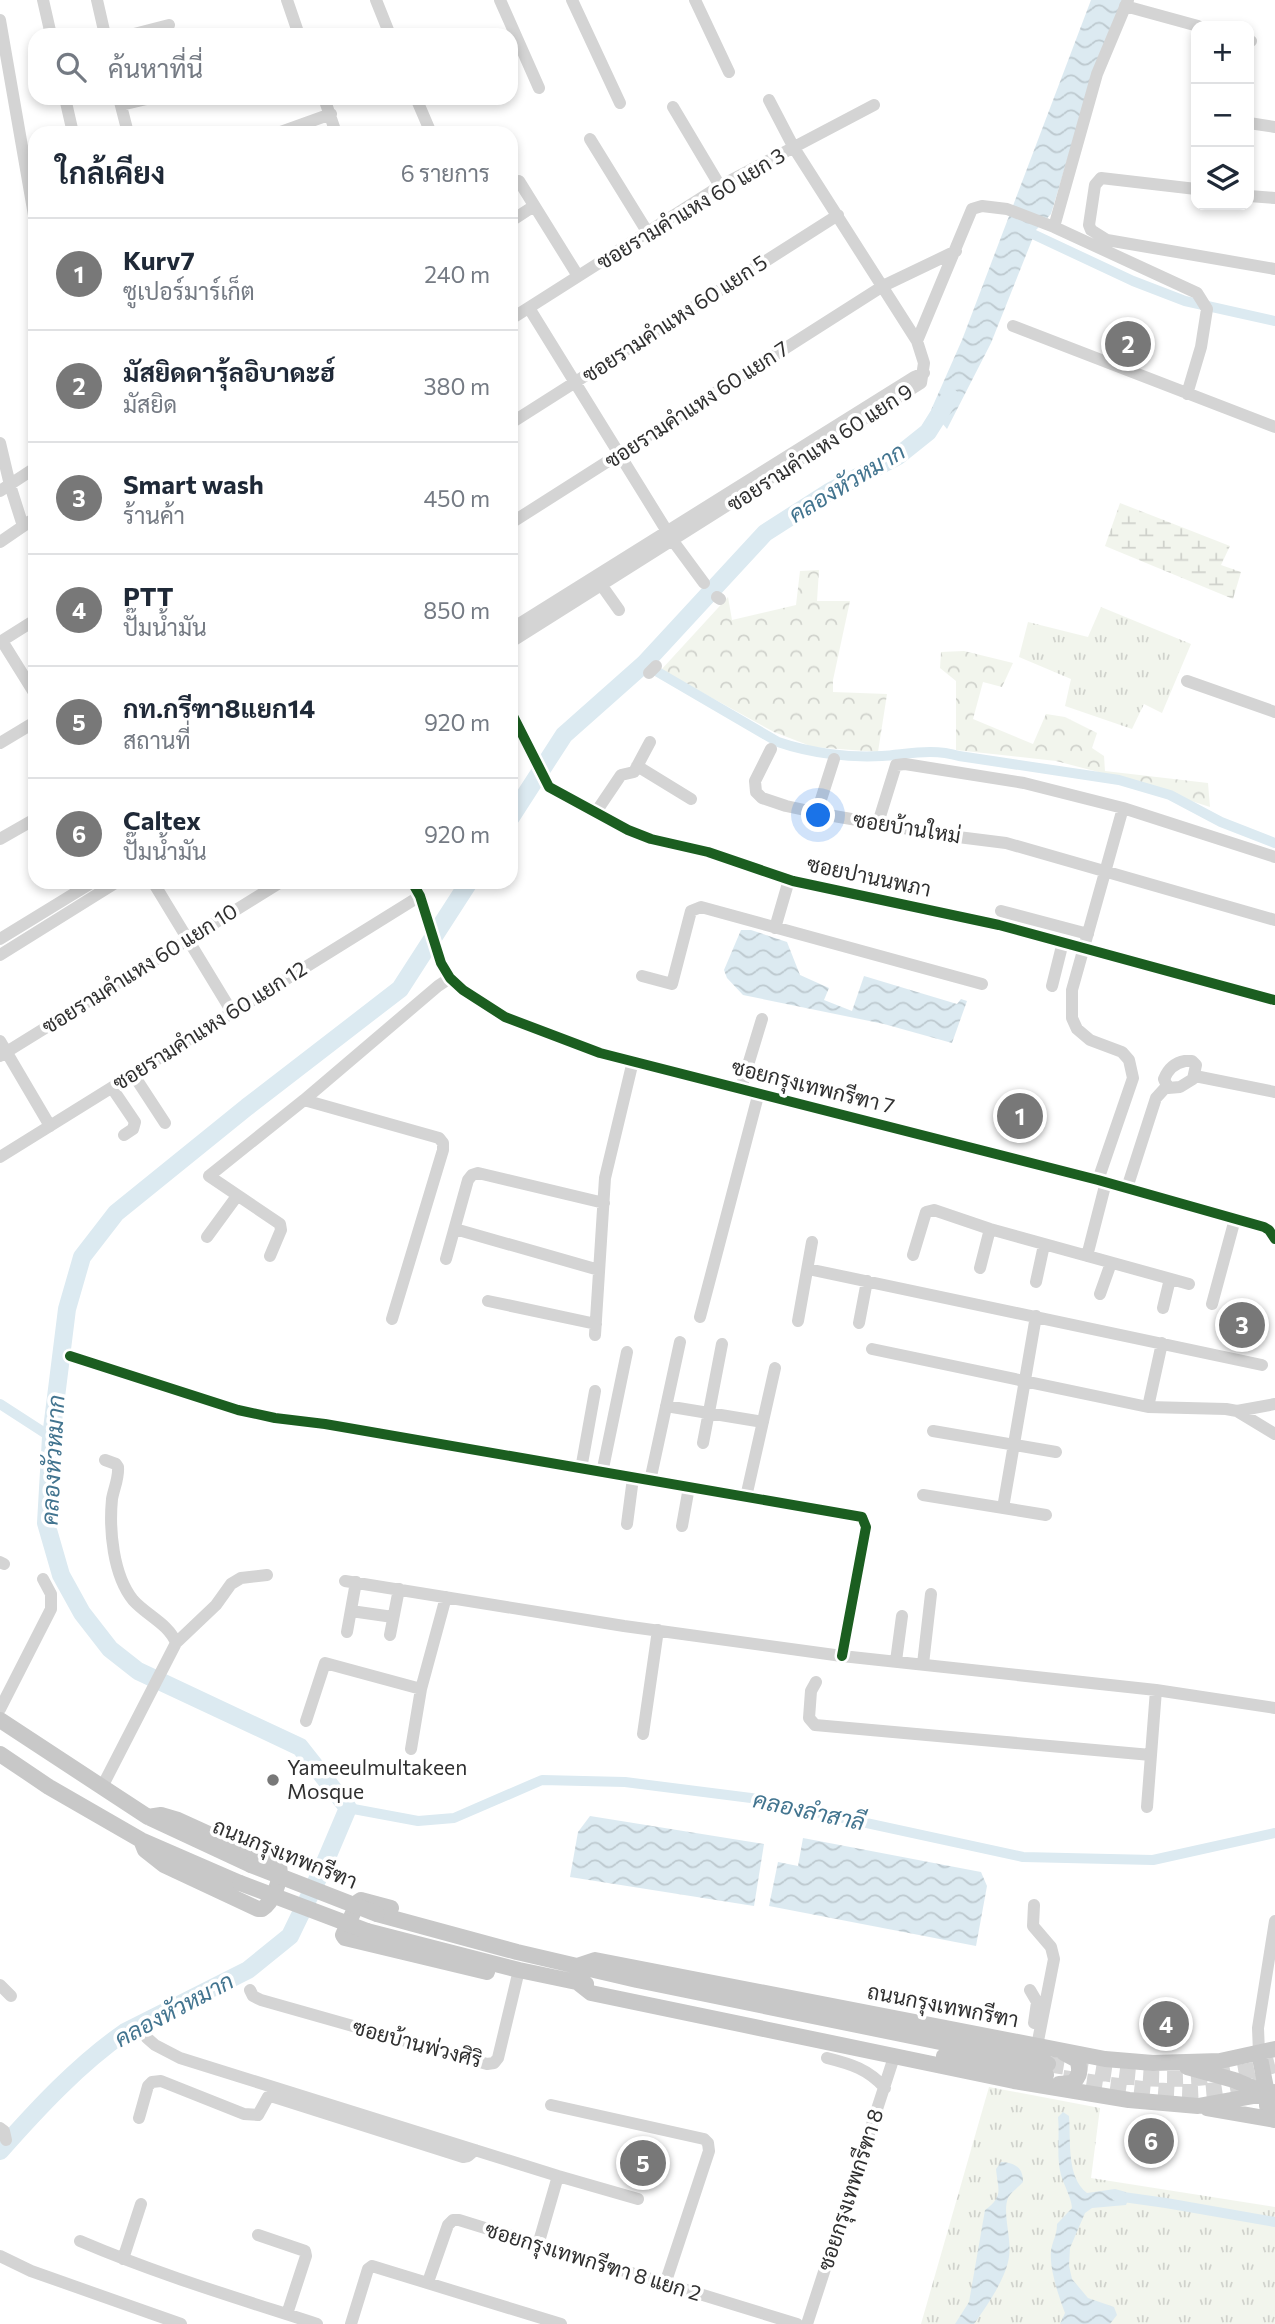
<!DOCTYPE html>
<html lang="th">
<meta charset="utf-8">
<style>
body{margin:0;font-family:Commissioner,Sarabun,sans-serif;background:#f2f2f3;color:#1f2937}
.controls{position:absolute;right:21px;top:21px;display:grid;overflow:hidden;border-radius:14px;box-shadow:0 4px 10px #0003}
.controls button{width:63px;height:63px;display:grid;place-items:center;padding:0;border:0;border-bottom:2px solid #e0e1e3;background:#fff;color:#1f2937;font:35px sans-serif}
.you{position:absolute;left:819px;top:816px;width:24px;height:24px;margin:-18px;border:5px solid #fff;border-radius:50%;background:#1a73e8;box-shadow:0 0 0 10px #1a73e833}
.badge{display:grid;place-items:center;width:46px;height:46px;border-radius:50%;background:#787878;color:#fff;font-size:23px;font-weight:700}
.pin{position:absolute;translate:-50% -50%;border:4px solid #fff;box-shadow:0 2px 7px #0006}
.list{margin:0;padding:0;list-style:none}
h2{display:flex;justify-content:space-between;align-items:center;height:91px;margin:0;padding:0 28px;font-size:30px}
h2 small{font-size:23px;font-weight:400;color:#747a83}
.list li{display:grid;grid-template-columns:46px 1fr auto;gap:21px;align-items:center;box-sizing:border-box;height:112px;padding:0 28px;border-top:2px solid #e0e1e3}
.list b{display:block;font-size:26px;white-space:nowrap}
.list p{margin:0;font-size:23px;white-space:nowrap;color:#747a83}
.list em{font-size:23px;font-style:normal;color:#747a83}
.icon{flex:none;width:38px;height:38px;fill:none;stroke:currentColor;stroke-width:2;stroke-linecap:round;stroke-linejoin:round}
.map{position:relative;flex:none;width:1275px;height:2324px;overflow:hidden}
.search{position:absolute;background:#fff;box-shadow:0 4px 10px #0003;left:28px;top:28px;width:490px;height:77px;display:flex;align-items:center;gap:18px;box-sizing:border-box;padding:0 24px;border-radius:21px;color:#747a83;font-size:26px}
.panel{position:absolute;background:#fff;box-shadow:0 4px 10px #0003;left:28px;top:126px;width:490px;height:763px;border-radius:21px}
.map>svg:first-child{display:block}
</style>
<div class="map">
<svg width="1275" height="2324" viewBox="0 0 1275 2324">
<defs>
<pattern id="grass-tufts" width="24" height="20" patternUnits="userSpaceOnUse" patternTransform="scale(1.75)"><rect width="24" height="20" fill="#f2f5ed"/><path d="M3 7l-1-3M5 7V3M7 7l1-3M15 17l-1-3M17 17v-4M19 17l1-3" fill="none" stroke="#d0d2cc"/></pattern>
<pattern id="forest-crowns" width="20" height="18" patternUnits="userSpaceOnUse" patternTransform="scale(1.75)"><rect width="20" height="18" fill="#f2f5ed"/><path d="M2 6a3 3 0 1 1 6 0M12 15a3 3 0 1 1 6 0" fill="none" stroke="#d0d2cc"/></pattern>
<pattern id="wetland-marsh" width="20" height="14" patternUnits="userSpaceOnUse" patternTransform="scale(1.75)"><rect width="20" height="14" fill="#f2f5ed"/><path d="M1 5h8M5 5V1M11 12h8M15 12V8" fill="none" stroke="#d0d2cc"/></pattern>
<pattern id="water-waves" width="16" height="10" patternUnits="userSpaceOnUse" patternTransform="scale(1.75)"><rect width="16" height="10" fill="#dceaf1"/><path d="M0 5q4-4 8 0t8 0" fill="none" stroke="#bdc9cf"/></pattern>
</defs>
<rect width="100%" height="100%" fill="#fff"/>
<path fill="url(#grass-tufts)" d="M1101,607L1191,644L1162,713L1144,704L1132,729L1065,706L1071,679L1019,657L1028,622L1088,637Z
M989,2087L1100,2108L1091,2178L1275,2207V2324H921Z"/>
<path fill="url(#forest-crowns)" d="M819,570L817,601H850L833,680V692L887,694L878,752L813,747L774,732L661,670L728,597L732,620L796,605L800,571Z
M964,651L1013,663L1002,687L983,682L973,719L1033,744L1046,714L1065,717L1097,733L1092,748L1104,756L1105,771L1208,783L1210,807L1110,775L1056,761L956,750V681L940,668L941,652Z"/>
<path fill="url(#wetland-marsh)" d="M1120,503L1230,546L1221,565L1241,572L1233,599L1105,546Z"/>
<path fill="url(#water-waves)" d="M1091,0H1125L1093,74L1051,214L1036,230L991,343L947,429L931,410L962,340Z
M741,930H751L787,942L800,975L829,988L824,1000L852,1011L864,976L957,1004L961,999L967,1001L952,1043L884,1024L743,995L727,978L724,970Z
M590,1816L764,1844L754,1906L570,1877L578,1832Z
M803,1838L981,1872L987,1886L976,1946L769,1906L778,1862L798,1866Z
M1063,2112L1069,2116C1071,2140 1066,2177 1087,2193L1115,2189L1126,2192L1128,2200L1126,2205L1092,2208L1085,2213L1070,2248L1069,2266L1072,2279L1088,2298L1114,2307L1117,2315L1110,2324H1060L1065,2313C1059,2297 1047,2263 1052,2246C1054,2238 1057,2234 1057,2224L1072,2208C1071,2196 1064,2186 1061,2175C1056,2156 1060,2136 1058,2117Z
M1001,2162C1015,2163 1023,2167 1023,2182C1018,2188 1011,2192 1008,2198C1002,2213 1012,2238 1009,2257C1006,2278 987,2306 974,2324H955L969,2302L985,2210C1004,2196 998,2190 996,2169Z"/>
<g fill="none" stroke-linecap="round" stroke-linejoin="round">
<path stroke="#dceaf1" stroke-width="10" d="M1022,229L1133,281L1185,301L1275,321
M644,664L778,742C810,753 849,758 882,756C909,754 933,748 959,756L1119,780L1170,795L1221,822L1275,843
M0,1404L51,1437
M348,1808L418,1821L454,1818L542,1780L625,1782L751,1798L1023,1857L1153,1860L1275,1833
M1116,2196L1166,2203L1275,2222"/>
<path stroke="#dceaf1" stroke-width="18" d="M511,817L564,735L644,664L765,533L829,492L898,456L928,432L950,397
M0,2151C38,2108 78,2065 125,2032L248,1970L290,1936L320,1874L348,1808L300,1747L138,1671L110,1649L82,1613L61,1575L46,1523L51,1437L67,1309L82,1257L116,1213L247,1107L400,989L469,882"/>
<path stroke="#d6d6d6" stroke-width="16" stroke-dasharray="16 8" stroke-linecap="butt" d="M1048,2064C1080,2069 1113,2076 1145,2078C1190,2081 1232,2076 1275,2065
M1063,2078C1104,2084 1146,2091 1188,2092C1218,2092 1247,2085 1275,2078"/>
<path stroke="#d4d4d4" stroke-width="12" d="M43,0L51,35
M97,0L105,35
M287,0L299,35
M376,0L390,35
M500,0L539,88
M572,0L620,103
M695,0L729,72
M1125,6L1198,26
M0,20L35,221
M130,35L169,25
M1249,40L1251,41
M65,98L73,133
M119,98L128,133
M324,98L336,133
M416,98L431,133
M121,105L151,98
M673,107L720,186
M1249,123L1275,127
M278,133L331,114
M590,139L648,233
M519,181L578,276
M1196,189L1101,178L1095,185L1089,225L1091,230L1107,240L1275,269
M1249,196L1275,198
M511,221L534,206
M1054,227L1097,74L1128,0
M529,308L673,541L704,583
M511,319L720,186L874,105
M1013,326L1275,427
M917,341L972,209L982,206L1007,209L1054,227L1197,293L1207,309L1201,347L1187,394
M511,423L838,215
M0,443L10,485L23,526
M0,491L35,468
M511,523L883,286L956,251
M0,542L35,518
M602,586L619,610
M717,597L720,599
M511,629L914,377L924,373
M2,641L35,694
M0,642L35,620
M511,642L921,383L924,363L917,341L794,148L769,100
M649,673L656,666
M1187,681L1275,712
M511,712L549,787L628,830L651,839L708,852L793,881L999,925L1274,1000
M0,743L35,722
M771,749L755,781L756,792L762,798L786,806L828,815L950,836L1006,843L1275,920
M637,766L691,799
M596,812L621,775L634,772L650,742
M817,812L834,759
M878,823L896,765L905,764L1024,783L1123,808L1275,857
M0,839L35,819
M153,882L232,1012
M412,882L420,896L441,963L450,978L463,990L505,1017L600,1053L1098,1180L1264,1227L1269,1230L1275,1239
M1001,911L1088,934
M775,928L789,880
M0,939L93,882
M0,955L117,882
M642,976L672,984L691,911L701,907L982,984
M1052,986L1063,942
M0,1041L50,1126
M0,1056L281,882
M1185,1061H1192L1196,1065L1193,1079L1180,1087L1168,1088L1164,1079C1168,1069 1174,1063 1185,1061Z
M133,1074L165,1123
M1195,1076L1275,1092
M112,1088L135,1122L133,1129L124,1135
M741,1088L762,1019
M304,1100L438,986L450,978
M0,1157L420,896
M1098,1180L1133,1078L1129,1060L1122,1052L1090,1040L1077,1029L1072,1018V990L1123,808
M1127,1188L1156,1098L1166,1087
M455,1229L599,1270
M207,1237L237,1196
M913,1255L926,1212L934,1210L990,1229L1189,1284
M270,1256L281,1230L280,1224L209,1176L304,1100L439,1138L443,1143V1150L392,1319
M1087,1256L1106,1182
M446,1259L468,1180L472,1175L478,1173L604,1203
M980,1268L990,1229
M808,1269L1262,1365
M1036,1282L1044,1245
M1100,1294L1111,1263
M488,1301L596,1324
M1212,1304L1235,1219
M1163,1308L1170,1279
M700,1317L759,1092
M798,1321L812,1242
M859,1323L867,1281
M595,1335L605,1178L633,1061
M872,1349L1148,1407L1226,1409L1237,1411L1275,1434
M70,1356L238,1410L275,1418L325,1424L862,1517L866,1527L842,1656
M666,1406L763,1422
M1148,1407L1162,1343
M1237,1411L1275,1404
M933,1431L1056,1452
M703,1443L722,1344
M581,1469L595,1391
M602,1473L627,1352
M650,1481L680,1342
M923,1495L1046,1515
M746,1497L775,1368
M1003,1508L1036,1316
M627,1524L633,1478
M682,1526L689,1487
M0,1562L4,1564
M345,1581L624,1626L842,1656L1156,1690L1275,1708
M351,1611L393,1617
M347,1632L356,1582
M390,1635L399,1589
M176,1643L216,1605L231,1584L241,1578L267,1575
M896,1661L902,1616
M923,1664L931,1594
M816,1682L811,1691L809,1718L815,1725L1151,1755
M0,1709L51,1609V1594L43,1579
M306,1721L325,1663L421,1689
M643,1734L658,1630
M411,1749L421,1689L446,1597
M102,1787L176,1643C169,1624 146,1615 133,1600C113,1575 109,1530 112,1499C114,1488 119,1478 118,1467L116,1464L105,1460
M1147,1807L1156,1690
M1034,1905L1033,1926L1051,1947L1054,1959L1037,2046
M0,1985L11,1996
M250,1990L253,1996L261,2000L487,2064L494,2063L498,2058L519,1970
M1030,1990L1037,2002L1034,2023
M147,2038L155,2045L180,2058L558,2176L638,2199
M1259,2053L1258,2028L1275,1921
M827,2058C851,2064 868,2069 885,2088
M551,2105L704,2139L708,2143L709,2151L665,2284
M139,2118L148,2086L152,2082L161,2081L244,2114L258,2115L268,2097H274L463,2157L468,2156L475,2150
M0,2128L4,2131L6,2140
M258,2235L305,2251L306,2256L287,2314
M80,2241C157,2274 237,2298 317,2324
M538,2245L558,2176
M0,2256L31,2271L181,2324
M123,2259L141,2204
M428,2282L448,2225L453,2220H459L797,2324
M351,2324L368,2269L372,2266L561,2324
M807,2324L894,2057"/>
<path stroke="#c8c8c8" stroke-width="16" d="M0,1720L148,1817L251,1865
M0,1754L49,1787L141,1840L240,1883
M141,1840L145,1850L164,1865L258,1909H262C273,1902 282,1879 279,1866L178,1820L161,1815L148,1817
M391,1908L361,1900L358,1902L343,1935L345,1938L487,1972
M377,1914L517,1952L637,1980L1048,2064
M367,1931L519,1970L586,1984
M580,1965L595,1960L1105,2059L1153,2063L1220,2061L1275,2049
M577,1982L591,1993L1014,2081L1129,2100L1198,2106L1275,2092
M1259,2053L1267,2093V2106L1275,2115
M944,2056L1046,2075
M1187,2067L1234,2080L1265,2093
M1059,2084L1072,2083C1080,2077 1081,2069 1077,2060L1064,2053
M1207,2108L1275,2120"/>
<path stroke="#c8c8c8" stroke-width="16" d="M251,1865L377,1914
M240,1883L367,1931"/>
<defs>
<path id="cycleway" d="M511,712L549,787L628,830L651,839L708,852L793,881L999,925L1274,1000
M412,882L420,896L441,963L450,978L463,990L505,1017L600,1053L1098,1180L1264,1227L1269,1230L1275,1239
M70,1356L238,1410L275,1418L325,1424L862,1517L866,1527L842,1656"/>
</defs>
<use href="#cycleway" stroke="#fff" stroke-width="15"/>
<use href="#cycleway" stroke="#1b5e20" stroke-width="10"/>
</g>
<circle fill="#787878" stroke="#fff" stroke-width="2.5" cx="273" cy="1780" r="7"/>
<g text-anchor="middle" stroke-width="7" stroke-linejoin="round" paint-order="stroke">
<g font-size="21" fill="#303030" stroke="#fff">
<text transform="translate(691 209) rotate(-31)" y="7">ซอยรามคำแหง 60 แยก 3</text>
<text transform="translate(675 319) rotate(-33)" y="7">ซอยรามคำแหง 60 แยก 5</text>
<text transform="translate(697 405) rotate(-33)" y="7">ซอยรามคำแหง 60 แยก 7</text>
<text transform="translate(820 448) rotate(-33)" y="7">ซอยรามคำแหง 60 แยก 9</text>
<text transform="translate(907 828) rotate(9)" y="7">ซอยบ้านใหม่</text>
<text transform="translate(869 877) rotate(12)" y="7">ซอยปานนพภา</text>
<text transform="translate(140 969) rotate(-32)" y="7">ซอยรามคำแหง 60 แยก 10</text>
<text transform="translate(210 1026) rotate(-32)" y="7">ซอยรามคำแหง 60 แยก 12</text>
<text transform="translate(813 1087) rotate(14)" y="7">ซอยกรุงเทพกรีฑา 7</text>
<text transform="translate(285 1854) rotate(22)" y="7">ถนนกรุงเทพกรีฑา</text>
<text transform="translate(943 2006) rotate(11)" y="7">ถนนกรุงเทพกรีฑา</text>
<text transform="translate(417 2044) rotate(15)" y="7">ซอยบ้านพ่วงศิริ</text>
<text transform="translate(851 2190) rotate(-72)" y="7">ซอยกรุงเทพกรีฑา 8</text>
<text transform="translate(593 2262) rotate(17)" y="7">ซอยกรุงเทพกรีฑา 8 แยก 2</text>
</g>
<g font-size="21" fill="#303030" stroke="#fff" text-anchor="start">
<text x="287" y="1775">Yameeulmultakeen<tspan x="287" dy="24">Mosque</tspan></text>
</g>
<g font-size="23" font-style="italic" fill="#42748f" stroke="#fff">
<text transform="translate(847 483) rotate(-31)" y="8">คลองหัวหมาก</text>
<text transform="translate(53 1460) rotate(-87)" y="8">คลองหัวหมาก</text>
<text transform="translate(809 1811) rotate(12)" y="8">คลองลำสาลี</text>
<text transform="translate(174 2010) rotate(-28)" y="8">คลองหัวหมาก</text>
</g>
</g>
</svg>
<div class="controls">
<button>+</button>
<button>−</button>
<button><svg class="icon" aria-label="layers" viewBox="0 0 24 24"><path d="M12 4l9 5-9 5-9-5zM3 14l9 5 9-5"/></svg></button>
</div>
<div class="you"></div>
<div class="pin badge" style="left:1020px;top:1116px">1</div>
<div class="pin badge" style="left:1128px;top:344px">2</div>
<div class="pin badge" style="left:1242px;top:1325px">3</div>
<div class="pin badge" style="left:1166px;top:2024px">4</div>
<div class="pin badge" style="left:643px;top:2163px">5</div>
<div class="pin badge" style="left:1151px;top:2141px">6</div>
<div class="search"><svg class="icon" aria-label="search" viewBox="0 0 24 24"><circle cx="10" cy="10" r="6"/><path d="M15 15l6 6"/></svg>ค้นหาที่นี่</div>
<section class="panel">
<h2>ใกล้เคียง<small>6 รายการ</small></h2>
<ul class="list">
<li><span class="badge">1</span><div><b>Kurv7</b><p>ซูเปอร์มาร์เก็ต</p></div><em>240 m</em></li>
<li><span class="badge">2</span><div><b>มัสยิดดารุ้ลอิบาดะฮ์</b><p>มัสยิด</p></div><em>380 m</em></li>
<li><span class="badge">3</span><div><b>Smart wash</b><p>ร้านค้า</p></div><em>450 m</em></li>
<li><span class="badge">4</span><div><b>PTT</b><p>ปั๊มน้ำมัน</p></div><em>850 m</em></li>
<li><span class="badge">5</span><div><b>กท.กรีฑา8แยก14</b><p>สถานที่</p></div><em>920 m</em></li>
<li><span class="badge">6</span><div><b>Caltex</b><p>ปั๊มน้ำมัน</p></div><em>920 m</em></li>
</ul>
</section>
</div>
